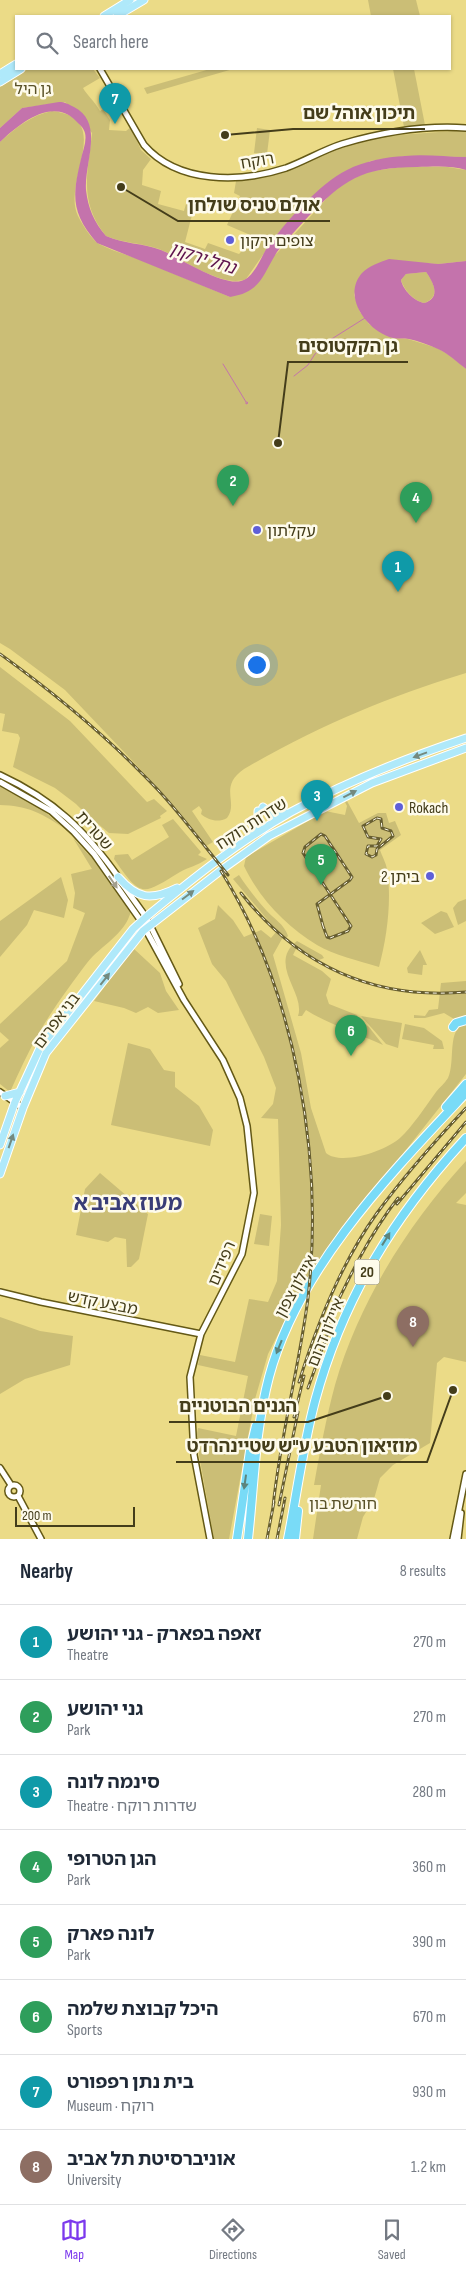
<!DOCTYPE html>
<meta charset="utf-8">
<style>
body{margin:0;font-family:"Sofia Sans Condensed","Noto Sans Hebrew",sans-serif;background:#f6f6f7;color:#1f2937}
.scale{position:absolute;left:15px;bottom:12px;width:120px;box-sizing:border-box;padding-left:5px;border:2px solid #443d1a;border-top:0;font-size:14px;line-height:18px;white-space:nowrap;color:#443d1a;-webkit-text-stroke:4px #fefbeb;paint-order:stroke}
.you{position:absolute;left:256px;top:664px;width:18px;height:18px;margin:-12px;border:4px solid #fff;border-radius:50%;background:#1a73e8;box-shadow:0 0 0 8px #1a73e833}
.badge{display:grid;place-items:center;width:32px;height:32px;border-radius:50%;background:#7c3aed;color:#fff;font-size:16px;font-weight:700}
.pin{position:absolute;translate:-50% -41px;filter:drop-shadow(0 1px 2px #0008)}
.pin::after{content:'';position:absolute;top:26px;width:18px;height:15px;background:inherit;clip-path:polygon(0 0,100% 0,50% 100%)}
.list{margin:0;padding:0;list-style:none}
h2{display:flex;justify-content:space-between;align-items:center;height:65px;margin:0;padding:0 20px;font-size:21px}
h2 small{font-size:16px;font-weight:400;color:#747a83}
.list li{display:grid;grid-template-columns:32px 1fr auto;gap:15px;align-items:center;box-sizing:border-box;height:75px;padding:0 20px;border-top:1px solid #e0e1e3}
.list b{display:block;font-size:19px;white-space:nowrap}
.list p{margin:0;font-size:16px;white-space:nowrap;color:#747a83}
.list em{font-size:16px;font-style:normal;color:#747a83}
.icon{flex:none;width:28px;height:28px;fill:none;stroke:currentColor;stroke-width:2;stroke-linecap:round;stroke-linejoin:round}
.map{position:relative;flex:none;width:466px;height:1539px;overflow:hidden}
.search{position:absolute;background:#fff;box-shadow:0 1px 4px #0004;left:15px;right:15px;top:15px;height:55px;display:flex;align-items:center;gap:12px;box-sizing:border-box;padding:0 18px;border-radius:0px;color:#747a83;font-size:19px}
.sheet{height:665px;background:#fff}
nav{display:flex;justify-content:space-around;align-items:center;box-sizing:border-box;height:70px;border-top:1px solid #e0e1e3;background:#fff;font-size:14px;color:#747a83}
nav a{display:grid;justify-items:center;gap:2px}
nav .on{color:#7c3aed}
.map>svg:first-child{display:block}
</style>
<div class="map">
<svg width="466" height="1539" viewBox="0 0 466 1539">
<rect width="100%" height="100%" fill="#ebdb87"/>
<path fill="#cbbe76" d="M368,0H416L420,16H371Z
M28,69H93L100,78L83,88C87,95 95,102 100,111L103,109L110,120L109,130L126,131L131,127L141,150L151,159L143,170L142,185L161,191L158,204L184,211L186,204L194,207L185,242L205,249L208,243L239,254L255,237L227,225L240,196L234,193L236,181L254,179L287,171L347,145L385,136L466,130V157L406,156L370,161L315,194L279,232L246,279C223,289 182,258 159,249C142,243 122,243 106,236C78,201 88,173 92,133L65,102L22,108L0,128V87Z
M210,69H233L147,94L144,88Z
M393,69H414L425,125L404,127Z
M52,111C116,118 61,181 78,216C82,224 92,240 99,244C110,250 125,254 138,259C169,272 200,284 230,297L278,252L338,186L367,172L401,167H448L466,170V261L438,264L405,262L360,276L354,295L360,312L369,324L393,338L408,339L437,348L451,356L466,369V673C385,698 318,726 244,769C218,787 239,802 227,818C218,823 208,820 201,814L202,810L199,806L192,811L213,842L206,846L145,774L65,690L10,649L0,643V142C16,128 31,115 52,111Z
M257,128L270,130L267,154L254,153Z
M426,272C434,283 441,297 424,303C414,301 404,290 401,280L406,274Z
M0,667L70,721L147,802L154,799L167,811L160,816L161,818L128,834L109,833L86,814L76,804L55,788L13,767L20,738L18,734L2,731L5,714L0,713Z
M0,784L36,804L62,827C40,812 27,806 0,805Z
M347,801L359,823L378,813H386L389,823L395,821L401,835L380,850C382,856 386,863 387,869C392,899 387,938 379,967C360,961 333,955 317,945C286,926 260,899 244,866L246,857L322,813L325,811L345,815L347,806L345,802Z
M173,819L201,852L198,855L207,859C197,866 189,867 180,872C142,895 142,899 114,859L115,855L128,854L132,860L169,837L162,825Z
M73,838L88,854L91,855L131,911C125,935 101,945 87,963C71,984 52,1010 39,1033C28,1052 19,1072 10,1092L0,1084V1048L9,1040L0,1032V1024L67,961L85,913L73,908L75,893L71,874L92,869Z
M239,875C247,887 256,899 266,910C274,919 284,924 288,936L286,938L283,937L273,955L301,1053L311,1108L326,1153C341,1166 386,1151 400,1138C412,1127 426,1106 436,1092C439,1088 445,1083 448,1078C456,1061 446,1028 466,1024V1074L326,1251L304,1283L268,1354L255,1399L229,1539H214L196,1438L198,1428L236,1436L248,1376L198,1365L200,1355L235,1362L249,1299L268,1302L277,1281L281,1225L278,1119L261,1118L273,1104L276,1088L264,1057L226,981L212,964L198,928L215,919L218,905L233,920L244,937L261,930L271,938L277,931L233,879Z
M61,877L68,900L64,918L34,910L27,925L0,957V921Z
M466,899V921L458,925L453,908L458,902Z
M441,911L447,913L454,927L435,934L421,923Z
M297,941L322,955L324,958L319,960L297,947L293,955L322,971L331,979L326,995L329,1004L357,1015L358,1019L369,1027L383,1045C357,1033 330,1025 306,1010L302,1016H298C306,993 267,964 297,941Z
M133,948L160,973L166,991L179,1010L158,1013L148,1007L136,1013L124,1008L94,1001Z
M420,950L427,965H423L422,975L408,973L407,968Z
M466,981V1017L454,1019L444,1013L425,1018H414V1015L425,1016L429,1010L438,1009L441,983Z
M361,1016L402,1023L398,1048L386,1044Z
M405,1024L424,1028L442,1041L444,1049H433L434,1045L402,1039Z
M128,1043L150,1049L164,1070L175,1072V1087L199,1106L213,1130L210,1146L111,1125Z
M466,1161V1193L456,1203L466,1205V1362L444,1357L437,1363L430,1443L393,1465L380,1478L374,1499L363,1517L357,1539H313L321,1485H314C320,1452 326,1418 335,1385C359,1302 408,1224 466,1161Z
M100,1173L148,1214L139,1259L131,1267H127L126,1239L115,1237L108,1242L76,1235L85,1189Z
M260,1214L272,1216L269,1246L254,1244Z
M0,1317L40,1331L73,1336L70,1365L25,1379L0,1394Z"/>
<path fill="#c473ac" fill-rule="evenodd" d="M59,102C65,102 68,104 74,107C105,123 84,163 86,190C88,208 94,222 106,236C123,244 143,243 161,250C180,258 222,286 241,281C254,278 261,257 268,246C286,222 320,183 347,170C364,161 386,157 405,156C425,154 446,157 466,157V170C451,165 432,167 417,167C362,167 343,180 307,218C297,229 286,240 277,252C262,276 261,292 230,297L97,243C71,213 72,196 81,159C83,150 87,141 85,133C84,128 79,124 76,121C52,96 18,125 0,142V128L22,108Z
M389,259L438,264L466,261V369C457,362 449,354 438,349C429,345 418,341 409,339C404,338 398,339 393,338C368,332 341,297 362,273C369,266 380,262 389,259ZM426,272C434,283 441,298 424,303C414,301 403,290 401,280L406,274Z"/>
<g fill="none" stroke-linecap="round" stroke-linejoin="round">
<path stroke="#c473ac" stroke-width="1" d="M223,364L246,402
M294,376L308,365L315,354L330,340L365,318
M247,402L248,403L246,404V403Z"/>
<defs>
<path id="minor" d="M100,69L144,145C178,184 240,183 286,168C305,161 323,150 342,144C383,132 423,125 466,128
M0,775C54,800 85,830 119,878
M0,782L51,811L74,832L94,854L141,921L184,1000L223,1060L240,1098L247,1126L254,1193L242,1254L201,1334L190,1377L194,1455L210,1539
M123,885L146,917L179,984
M0,1092L23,1108
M0,1292L41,1302L201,1334
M0,1468L11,1485
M8 1491a6 6 0 1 1 12 0a6 6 0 1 1-12 0Z
M18,1496L41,1539
M453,1539L466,1474
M458,1539L461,1513"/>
<path id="major" d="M104,16L130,0
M117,16L144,0
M0,74L16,64
M0,82L21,69
M263,807L273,815L286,813
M253,834L258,824V811
M118,877C137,899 151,901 177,888
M5,1096L20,1092
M0,1145L15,1102L40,1048L133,929L146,917C192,879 238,842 291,812C346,782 406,758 466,738
M0,1174L23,1108L46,1053L143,931L224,868L269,836L372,783L466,748"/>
<path id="highway" d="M453,1027L456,1023L466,1020
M446,1107L466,1084
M237,1539L250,1451L256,1426
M248,1539C254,1485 255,1430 269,1377C298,1268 391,1173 466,1093
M288,1539C297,1493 303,1446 315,1401C343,1298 394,1216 466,1138
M295,1539L298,1511"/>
</defs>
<use href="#minor" stroke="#645916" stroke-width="8"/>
<use href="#major" stroke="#fff" stroke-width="9"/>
<use href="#highway" stroke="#fff" stroke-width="10"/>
<use href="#minor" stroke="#fff" stroke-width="5"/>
<use href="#major" stroke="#afe9fa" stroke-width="7"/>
<use href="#highway" stroke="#79dbf7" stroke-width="8"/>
<defs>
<path id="rail" d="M0,654C57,695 110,739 158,790C183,817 205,847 228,875
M377,818L381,819L382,828L391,831L393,836L377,849L376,855L372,857L366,854L368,846H377L381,839L368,837L363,826Z
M221,871C296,991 324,1159 308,1298C299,1368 280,1437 273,1507
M241,893C298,966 374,1000 466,992
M323,926L317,904L350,880L352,877L325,836L321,834L305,847L303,853L351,926L348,931L330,938L327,937L323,926
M397,1204L466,1122
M323,1333C345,1286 366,1239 398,1198
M299,1382C317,1324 341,1263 377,1213C404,1176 435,1141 466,1108
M308,1388L330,1327
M294,1417L304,1376
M279,1505L298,1412
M267,1539L274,1502
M277,1539L285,1498"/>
</defs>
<use href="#rail" stroke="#675e31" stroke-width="3"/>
<use href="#rail" stroke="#fefbeb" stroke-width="1" stroke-dasharray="4" stroke-linecap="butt"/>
</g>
<defs><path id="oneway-solid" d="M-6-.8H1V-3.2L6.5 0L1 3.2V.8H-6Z" transform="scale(1.25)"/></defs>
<g fill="#748a7f">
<use href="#oneway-solid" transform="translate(420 755) rotate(160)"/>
<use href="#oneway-solid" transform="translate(350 794) rotate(-27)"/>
<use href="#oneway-solid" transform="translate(188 895) rotate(-37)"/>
<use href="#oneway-solid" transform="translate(105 979) rotate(-52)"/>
<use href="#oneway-solid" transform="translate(11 1141) rotate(-71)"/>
</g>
<use fill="#a29e8c" href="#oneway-solid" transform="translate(113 882) rotate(55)"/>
<g fill="#5c847d">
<use href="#oneway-solid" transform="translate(386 1239) rotate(-58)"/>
<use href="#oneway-solid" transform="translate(279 1347) rotate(112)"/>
<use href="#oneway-solid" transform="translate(245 1482) rotate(98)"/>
</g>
<g fill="#5f5fd8" stroke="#fefbeb" stroke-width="2">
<circle cx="230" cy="240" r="5"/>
<circle cx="257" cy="530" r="5"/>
<circle cx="399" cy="807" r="5"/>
<circle cx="430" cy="876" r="5"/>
</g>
<g text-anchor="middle" stroke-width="5" stroke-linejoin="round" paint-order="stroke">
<rect fill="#fefbeb" stroke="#7c7659" stroke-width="1" x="354.5" y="1259.5" width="25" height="25" rx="4"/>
<g font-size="15" font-weight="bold" fill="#443d1a">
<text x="367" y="1277">20</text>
</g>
<g font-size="16" fill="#5a5228" stroke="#fefbeb">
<text x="33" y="94">גן היל</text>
<text x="343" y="1509">חורשת בון</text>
</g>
<g font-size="16" fill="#443d1a" stroke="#fefbeb">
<text transform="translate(257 160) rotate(-10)" y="6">רוקח</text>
<text transform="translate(251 823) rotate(-33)" y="6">שדרות רוקח</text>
<text transform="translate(95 830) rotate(49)" y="6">שטרית</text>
<text transform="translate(56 1020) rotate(-53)" y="6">בני אפרים</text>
<text transform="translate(221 1263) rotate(-67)" y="6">רפידים</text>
<text transform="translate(295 1286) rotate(-61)" y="6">איילון צפון</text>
<text transform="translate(103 1302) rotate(11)" y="6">מבצע קדש</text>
<text transform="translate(325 1332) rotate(-68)" y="6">איילון דרום</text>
</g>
<g font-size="16" fill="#443d1a" stroke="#fefbeb" text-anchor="start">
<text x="240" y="246">צופים ירקון</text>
<text x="267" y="536">עקלתון</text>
<text x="409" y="813">Rokach</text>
<text x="420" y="882" text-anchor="end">ביתן 2</text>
</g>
<g font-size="18" font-style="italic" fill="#5e144d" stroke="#fefbeb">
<text transform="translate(203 258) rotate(18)" y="6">נחל ירקון</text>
</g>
<g font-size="21" font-weight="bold" fill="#393c77" stroke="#fefbeb">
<text x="128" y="1210">מעוז אביב א</text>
</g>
</g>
<path fill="none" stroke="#443d1a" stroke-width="2" d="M225 135L293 129H425M121 187L178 221H330M278 443L288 362H408M387 1396L308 1422H169M453 1390L427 1462H176"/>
<g fill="#443d1a" stroke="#fefbeb" stroke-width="2">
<circle cx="225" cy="135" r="5"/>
<circle cx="121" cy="187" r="5"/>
<circle cx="278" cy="443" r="5"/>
<circle cx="387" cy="1396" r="5"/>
<circle cx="453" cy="1390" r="5"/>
</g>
<g font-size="18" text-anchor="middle" font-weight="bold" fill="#443d1a" stroke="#fefbeb" stroke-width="5" stroke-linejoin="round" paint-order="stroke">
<text x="359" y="119">תיכון אוהל שם</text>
<text x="254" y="211">אולם טניס שולחן</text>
<text x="348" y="352">גן הקקטוסים</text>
<text x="238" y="1412">הגנים הבוטניים</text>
<text x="302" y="1452">מוזיאון הטבע ע"ש שטיינהרדט</text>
</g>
</svg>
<div class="scale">200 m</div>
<div class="you"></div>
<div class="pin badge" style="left:398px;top:592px;background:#0f9aa8">1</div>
<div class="pin badge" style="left:233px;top:506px;background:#2e9e5b">2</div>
<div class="pin badge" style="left:317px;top:821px;background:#0f9aa8">3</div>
<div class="pin badge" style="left:416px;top:523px;background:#2e9e5b">4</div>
<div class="pin badge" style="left:321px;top:885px;background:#2e9e5b">5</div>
<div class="pin badge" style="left:351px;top:1056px;background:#2e9e5b">6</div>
<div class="pin badge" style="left:115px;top:124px;background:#0f9aa8">7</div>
<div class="pin badge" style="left:413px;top:1347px;background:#8d6e63">8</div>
<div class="search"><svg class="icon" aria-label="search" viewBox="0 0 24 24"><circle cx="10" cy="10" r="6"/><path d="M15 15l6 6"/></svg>Search here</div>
</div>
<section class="sheet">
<h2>Nearby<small>8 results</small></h2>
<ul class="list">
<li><span class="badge" style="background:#0f9aa8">1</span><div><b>זאפה בפארק - גני יהושע</b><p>Theatre</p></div><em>270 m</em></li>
<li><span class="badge" style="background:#2e9e5b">2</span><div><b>גני יהושע</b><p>Park</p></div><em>270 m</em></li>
<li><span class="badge" style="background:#0f9aa8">3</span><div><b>סינמה לונה</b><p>Theatre · שדרות רוקח</p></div><em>280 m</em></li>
<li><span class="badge" style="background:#2e9e5b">4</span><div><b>הגן הטרופי</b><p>Park</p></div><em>360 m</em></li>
<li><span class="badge" style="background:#2e9e5b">5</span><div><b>לונה פארק</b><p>Park</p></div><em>390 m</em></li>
<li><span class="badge" style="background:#2e9e5b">6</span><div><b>היכל קבוצת שלמה</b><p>Sports</p></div><em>670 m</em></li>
<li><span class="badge" style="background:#0f9aa8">7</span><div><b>בית נתן רפפורט</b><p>Museum · רוקח</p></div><em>930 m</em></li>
<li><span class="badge" style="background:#8d6e63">8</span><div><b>אוניברסיטת תל אביב</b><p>University</p></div><em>1.2 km</em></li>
</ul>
</section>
<nav>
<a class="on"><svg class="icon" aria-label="map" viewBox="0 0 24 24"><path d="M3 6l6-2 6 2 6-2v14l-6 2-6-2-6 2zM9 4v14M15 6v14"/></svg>Map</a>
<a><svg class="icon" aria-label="directions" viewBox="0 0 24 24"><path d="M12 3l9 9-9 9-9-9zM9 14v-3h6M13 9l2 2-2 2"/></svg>Directions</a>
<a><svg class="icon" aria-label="saved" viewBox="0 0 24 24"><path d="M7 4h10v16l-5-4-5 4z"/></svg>Saved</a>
</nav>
